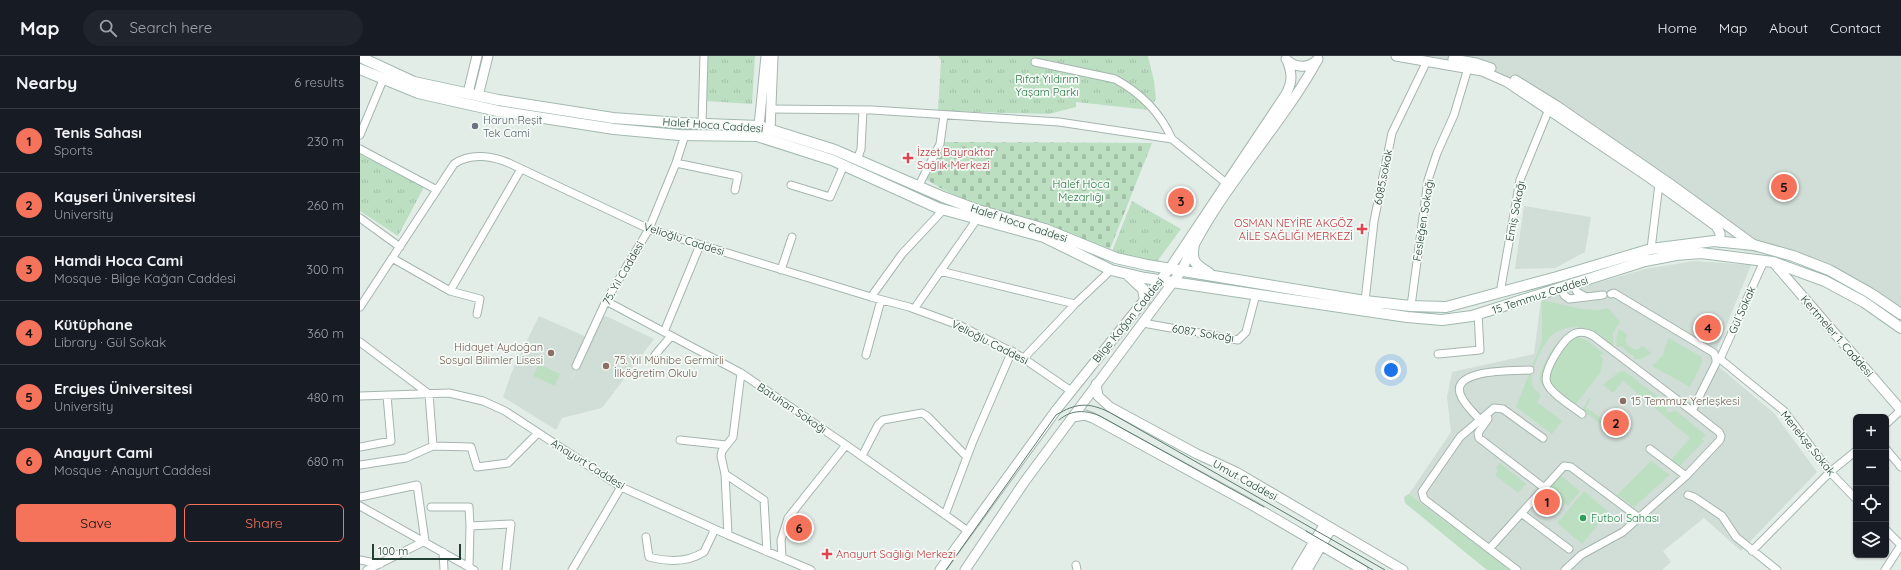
<!DOCTYPE html>
<meta charset="utf-8">
<style>
body{margin:0;font-family:Quicksand,sans-serif;background:#20242c;color:#f1f3f6}
.controls{position:absolute;right:12px;bottom:12px;display:grid;overflow:hidden;border-radius:6px;box-shadow:0 1px 3px #0004}
.controls button{width:36px;height:36px;display:grid;place-items:center;padding:0;border:0;border-bottom:1px solid #363941;background:#171b24;color:#f1f3f6;font:20px sans-serif}
.scale{position:absolute;left:12px;bottom:10px;width:89px;box-sizing:border-box;padding-left:4px;border:2px solid #223f35;border-top:0;font-size:11px;line-height:14px;white-space:nowrap;color:#223f35;-webkit-text-stroke:3px #f4faf6;paint-order:stroke}
.you{position:absolute;left:1031px;top:314px;width:14px;height:14px;margin:-10px;border:3px solid #fff;border-radius:50%;background:#1a73e8;box-shadow:0 0 0 6px #1a73e833}
.badge{display:grid;place-items:center;width:26px;height:26px;border-radius:50%;background:#f4735a;color:#111;font-size:13px;font-weight:700}
.pin{position:absolute;translate:-50% -50%;border:2px solid #fff;box-shadow:0 1px 4px #0006}
.list{margin:0;padding:0;list-style:none}
h2{display:flex;justify-content:space-between;align-items:center;height:52px;margin:0;padding:0 16px;font-size:17px}
h2 small{font-size:13px;font-weight:400;color:#9ea1a6}
.list li{display:grid;grid-template-columns:26px 1fr auto;gap:12px;align-items:center;box-sizing:border-box;height:64px;padding:0 16px;border-top:1px solid #363941}
.list b{display:block;font-size:15px;white-space:nowrap}
.list p{margin:0;font-size:13px;white-space:nowrap;color:#9ea1a6}
.list em{font-size:13px;font-style:normal;color:#9ea1a6}
.actions{display:flex;gap:8px;padding:12px 16px}
.actions a{flex:1;padding:9px 0;border:1px solid #f4735a;border-radius:6px;text-align:center;font-size:14px;color:#f4735a}
.actions .main{background:#f4735a;color:#111}
.icon{flex:none;width:22px;height:22px;fill:none;stroke:currentColor;stroke-width:2;stroke-linecap:round;stroke-linejoin:round}
.map{position:relative;flex:none;width:1541px;height:514px;overflow:hidden}
header{display:flex;align-items:center;gap:24px;box-sizing:border-box;height:56px;padding:0 20px;background:#171b24;border-bottom:1px solid #363941}
header strong{font-size:19px}
nav{display:flex;gap:22px;margin-inline-start:auto;font-size:14px}
.search{width:280px;height:36px;background:#20242c;display:flex;align-items:center;gap:10px;box-sizing:border-box;padding:0 14px;border-radius:22px;color:#9ea1a6;font-size:15px}
main{display:flex}
aside{flex:1;background:#171b24}
.map>svg:first-child{display:block}
</style>
<header>
<strong>Map</strong>
<div class="search"><svg class="icon" aria-label="search" viewBox="0 0 24 24"><circle cx="10" cy="10" r="6"/><path d="M15 15l6 6"/></svg>Search here</div>
<nav><a>Home</a><a>Map</a><a>About</a><a>Contact</a></nav>
</header>
<main>
<aside>
<h2>Nearby<small>6 results</small></h2>
<ul class="list">
<li><span class="badge">1</span><div><b>Tenis Sahası</b><p>Sports</p></div><em>230 m</em></li>
<li><span class="badge">2</span><div><b>Kayseri Üniversitesi</b><p>University</p></div><em>260 m</em></li>
<li><span class="badge">3</span><div><b>Hamdi Hoca Cami</b><p>Mosque · Bilge Kağan Caddesi</p></div><em>300 m</em></li>
<li><span class="badge">4</span><div><b>Kütüphane</b><p>Library · Gül Sokak</p></div><em>360 m</em></li>
<li><span class="badge">5</span><div><b>Erciyes Üniversitesi</b><p>University</p></div><em>480 m</em></li>
<li><span class="badge">6</span><div><b>Anayurt Cami</b><p>Mosque · Anayurt Caddesi</p></div><em>680 m</em></li>
</ul>
<div class="actions"><a class="main">Save</a><a>Share</a></div>
</aside>
<div class="map">
<svg width="1541" height="514" viewBox="0 0 1541 514">
<defs>
<pattern id="cemetery-stones" width="16" height="16" patternUnits="userSpaceOnUse"><rect width="16" height="16" fill="#bcdfc2"/><path d="M2 7V4a2 2 0 0 1 4 0v3zM10 15v-3a2 2 0 0 1 4 0v3z" fill="#a1c0a7"/></pattern>
<pattern id="park-tufts" width="24" height="20" patternUnits="userSpaceOnUse"><rect width="24" height="20" fill="#bcdfc2"/><path d="M3 7l-1-3M5 7V3M7 7l1-3M15 17l-1-3M17 17v-4M19 17l1-3" fill="none" stroke="#a1c0a7"/></pattern>
</defs>
<rect width="100%" height="100%" fill="#e3ede8"/>
<path fill="#d1ddd7" d="M1054,0H1541V263L1497,235L1466,217L1446,209L1416,200L1384,195L1357,166L1156,28Z
M1164,150L1231,161L1225,196L1195,212L1155,213Z
M1334,205L1391,209L1352,305L1414,357L1457,416L1381,495L1344,462L1303,495L1311,506L1302,514H1150L1049,438L1091,376L1087,341L1092,316L1174,298L1181,243L1285,213Z
M179,260L229,282L210,326L242,262L246,260L294,283L242,352L202,362L196,374L143,341L153,313Z"/>
<path fill="#bcdfc2" d="M1182,244L1222,253L1238,254L1248,252L1260,266L1253,277V292C1242,284 1229,272 1215,271C1207,271 1198,274 1192,279C1183,288 1167,318 1173,330C1174,334 1178,336 1181,339L1177,346L1202,365L1192,378L1156,351L1182,285Z
M1259,273L1267,278L1265,286L1271,292L1276,294L1283,290L1291,297L1281,303H1274V300L1268,297L1262,290L1257,291L1256,283Z
M1214,280L1228,285L1244,298L1240,299L1243,303L1240,317L1213,352L1182,330L1179,323C1181,312 1194,286 1204,282C1207,281 1211,281 1214,280Z
M1308,282L1342,301V307L1330,331L1292,310L1303,299Z
M179,308L200,318L195,330L173,320Z
M1265,315L1308,349L1306,354L1310,357L1315,354L1346,379L1342,383L1344,385L1318,412L1307,409L1330,382L1263,325L1253,337L1243,329L1259,316Z
M1229,342L1231,343L1226,351L1252,371L1249,374L1222,354Z
M1291,405L1310,419L1274,451L1257,439Z
M1140,407L1166,428L1158,437L1135,419L1138,415L1136,412Z
M1198,417L1220,435L1208,450L1186,432Z
M1182,430L1204,448L1193,461L1171,443Z
M1224,435L1249,456L1222,488L1197,467Z
M1049,438L1150,514H1127L1045,447L1044,441Z"/>
<path fill="url(#cemetery-stones)" d="M577,86L792,87L750,193L597,142L559,119Z"/>
<path fill="url(#park-tufts)" d="M347,0H395L392,48L345,45Z
M578,0H788L794,25L796,43L789,54L716,46V51L689,58L578,55L581,4Z
M0,96L64,131L38,180L0,155Z
M772,145L821,173L796,207L751,198Z"/>
<g fill="none" stroke-linecap="round" stroke-linejoin="round">
<defs>
<path id="minor" d="M675,6L755,23C781,37 800,56 812,83
M411,53L512,54L699,66L812,83L866,127
M342,68L344,0
M0,79L23,24
M0,93L77,134
M497,104L501,93L503,54
M316,107L378,120L375,134
M431,129L470,141L484,109
M558,131L580,88L584,59
M0,162L40,191
M1291,193L1299,128
M32,202L90,235L120,243L117,258
M1404,205L1360,303L1424,355L1470,416L1496,443
M421,214L432,181
M580,215L715,248
M1213,228L1217,236L1226,241
M1201,232L1204,239L1209,243L1243,239
M90,235L161,113
M1140,237L1160,124L1189,53
M511,241L542,198L584,153
M246,245L381,317L486,389L608,475
M1005,245L1014,165L1032,77L1067,5
M1051,250L1068,124L1077,97L1094,59L1108,12
M0,251L94,108C111,96 134,100 151,108L289,173L511,241L549,251L601,270L660,300L711,335
M554,253L617,163
M783,267L878,284L886,276L896,238
M304,276L340,189
M0,286L69,338L73,390
M1078,298L1120,294L1118,258
M295,299L311,280
M506,299L521,244
M664,302L715,248L751,214
M216,310L246,245L289,173L316,107L325,79
M0,340L89,337L123,345L145,355L261,431L368,479L451,514
M1127,358L1128,363L1118,377L1119,382L1183,431
M1222,358C1213,351 1190,337 1187,327C1182,316 1202,285 1212,279C1218,275 1226,276 1232,279L1332,355L1356,307V303L1354,297L1254,237L1251,238
M1120,364C1114,357 1106,350 1102,342C1085,312 1155,315 1170,314
M1526,368L1541,354
M320,384L366,389
M0,391L31,385L27,340
M1290,393L1326,420
M1526,393L1541,411
M502,400L518,369L523,364L562,357L567,360L607,401
M0,409L46,402L73,390L111,391L117,411L148,407L178,377
M365,418L404,444L407,496
M1328,439L1334,441L1362,460L1376,481L1417,514
M0,441L57,429L65,485L7,514
M0,450L114,514
M71,451H109L110,470
M1161,457L1209,493
M585,459L613,385L652,295
M1526,474L1541,489
M368,479L365,418L361,400L362,395L373,381L381,317
M286,481L289,501C308,506 327,507 344,496L355,473
M1129,493L1204,410L1211,411L1278,461
M1392,495L1470,416L1496,395
M83,496L84,514
M422,502L421,484L428,462L486,389
M0,504L20,508
M716,509L717,514
M109,511L110,470L151,468L146,514
M212,514L261,431
M1157,514L1064,443L1062,436L1100,381L1134,352L1143,353L1183,382
M1205,514L1221,499L1263,476L1326,420L1360,384L1361,380L1359,376L1332,355
M1525,514L1541,489"/>
<path id="tertiary" d="M1036,0L1122,15L1147,26L1290,122L1356,170L1360,177V186
M926,3C935,12 948,13 957,4
M1093,3L1116,7L1131,12
M1155,24L1197,50L1309,127L1394,189
M108,37L117,0
M118,40L128,0
M399,70L406,0
M410,74L413,0
M1413,206L1541,354
M736,328L738,340L750,351L837,398L876,416L1043,514
M713,361L725,359L733,362L892,449L1003,514
M580,514L697,353L810,212L926,38C933,25 932,17 927,4
M605,514L665,425L822,214C855,137 918,76 958,3
M937,514L964,469
M947,514L971,473"/>
<path id="secondary" d="M0,1L54,26L138,44L253,62L320,67L399,70L475,94L583,141L618,154L685,173L756,202L787,209L1005,245L1051,250L1086,251L1197,221L1291,193L1354,185L1394,189L1433,200L1469,214L1510,237L1541,258
M0,13L58,37L138,55L254,73L319,79L397,80L472,104L578,152L684,181L751,214L785,222L1047,261L1082,264L1112,260L1285,205L1316,199L1341,197L1413,206L1465,225L1504,246L1541,272
M834,188C831,205 834,208 849,217
M769,220L783,233L785,244"/>
</defs>
<use href="#minor" stroke="#a5b5af" stroke-width="9"/>
<use href="#tertiary" stroke="#a5b5af" stroke-width="11"/>
<use href="#secondary" stroke="#a1b9af" stroke-width="12"/>
<use href="#minor" stroke="#fff" stroke-width="7"/>
<use href="#tertiary" stroke="#fff" stroke-width="9"/>
<use href="#secondary" stroke="#fff" stroke-width="10"/>
<path stroke="#5d7b70" stroke-width="1" d="M699,364C712,353 726,354 740,360L904,451
M946,475L1013,514
M586,514L696,359C716,347 728,346 749,356L1025,514"/>
</g>
<circle fill="#6b7280" stroke="#f4faf6" stroke-width="1.5" cx="115" cy="70" r="4"/>
<g fill="#e0444e" stroke="#f4faf6" stroke-width="1.5">
<path d="M546 96h4v4h4v4h-4v4h-4v-4h-4v-4h4z"/>
<path d="M1000 167h4v4h4v4h-4v4h-4v-4h-4v-4h4z"/>
<path d="M465 492h4v4h4v4h-4v4h-4v-4h-4v-4h4z"/>
</g>
<g fill="#8d6e63" stroke="#f4faf6" stroke-width="1.5">
<circle cx="191" cy="297" r="4"/>
<circle cx="246" cy="310" r="4"/>
<circle cx="1263" cy="345" r="4"/>
</g>
<circle fill="#2e9e5b" stroke="#f4faf6" stroke-width="1.5" cx="1223" cy="462" r="4"/>
<g text-anchor="middle" stroke-width="3.5" stroke-linejoin="round" paint-order="stroke">
<g font-size="11" fill="#2b7742" stroke="#f4faf6">
<text x="687" y="27">Rıfat Yıldırım<tspan x="687" dy="13">Yaşam Parkı</tspan></text>
<text x="721" y="132">Halef Hoca<tspan x="721" dy="13">Mezarlığı</tspan></text>
</g>
<g font-size="11" fill="#5b616d" stroke="#f4faf6" text-anchor="start">
<text x="123" y="68">Harun Reşit<tspan x="123" dy="13">Tek Cami</tspan></text>
</g>
<g font-size="11" fill="#223f35" stroke="#f4faf6">
<text transform="translate(353 69) rotate(4)" y="4">Halef Hoca Caddesi</text>
<text transform="translate(1023 121) rotate(-79)" y="4">6085.sokak</text>
<text transform="translate(1155 155) rotate(-79)" y="4">Emiş Sokağı</text>
<text transform="translate(1063 164) rotate(-81)" y="4">Fesleğen Sokağı</text>
<text transform="translate(659 167) rotate(18)" y="4">Halef Hoca Caddesi</text>
<text transform="translate(324 183) rotate(18)" y="4">Velioğlu Caddesi</text>
<text transform="translate(263 217) rotate(-60)" y="4">75. Yıl Caddesi</text>
<text transform="translate(1180 239) rotate(-18)" y="4">15 Temmuz Caddesi</text>
<text transform="translate(1382 254) rotate(-66)" y="4">Gül Sokak</text>
<text transform="translate(768 264) rotate(-51)" y="4">Bilge Kağan Caddesi</text>
<text transform="translate(843 277) rotate(9)" y="4">6087. Sokağı</text>
<text transform="translate(1477 280) rotate(49)" y="4">Kertmeler 1. Caddesi</text>
<text transform="translate(630 286) rotate(27)" y="4">Velioğlu Caddesi</text>
<text transform="translate(432 352) rotate(34)" y="4">Batuhan Sokağı</text>
<text transform="translate(1448 387) rotate(51)" y="4">Menekşe Sokak</text>
<text transform="translate(228 408) rotate(32)" y="4">Anayurt Caddesi</text>
<text transform="translate(885 424) rotate(29)" y="4">Umut Caddesi</text>
</g>
<g font-size="11" fill="#be3a42" stroke="#f4faf6" text-anchor="start">
<text x="557" y="100">İzzet Bayraktar<tspan x="557" dy="13">Sağlık Merkezi</tspan></text>
<text x="993" y="171" text-anchor="end">OSMAN NEYİRE AKGÖZ<tspan x="993" dy="13">AİLE SAĞLIĞI MERKEZİ</tspan></text>
<text x="476" y="502">Anayurt Sağlığı Merkezi</text>
</g>
<g font-size="11" fill="#785e54" stroke="#f4faf6" text-anchor="start">
<text x="183" y="295" text-anchor="end">Hidayet Aydoğan<tspan x="183" dy="13">Sosyal Bilimler Lisesi</tspan></text>
<text x="254" y="308">75. Yıl Mühibe Germirli<tspan x="254" dy="13">İlköğretim Okulu</tspan></text>
<text x="1271" y="349">15 Temmuz Yerleşkesi</text>
</g>
<g font-size="11" fill="#27864d" stroke="#f4faf6" text-anchor="start">
<text x="1231" y="466">Futbol Sahası</text>
</g>
</g>
</svg>
<div class="controls">
<button>+</button>
<button>−</button>
<button><svg class="icon" aria-label="locate" viewBox="0 0 24 24"><circle cx="12" cy="12" r="6"/><path d="M12 2v4M12 18v4M2 12h4M18 12h4"/></svg></button>
<button><svg class="icon" aria-label="layers" viewBox="0 0 24 24"><path d="M12 4l9 5-9 5-9-5zM3 14l9 5 9-5"/></svg></button>
</div>
<div class="scale">100 m</div>
<div class="you"></div>
<div class="pin badge" style="left:1187px;top:446px">1</div>
<div class="pin badge" style="left:1256px;top:367px">2</div>
<div class="pin badge" style="left:821px;top:145px">3</div>
<div class="pin badge" style="left:1348px;top:272px">4</div>
<div class="pin badge" style="left:1424px;top:131px">5</div>
<div class="pin badge" style="left:439px;top:472px">6</div>
</div>
</main>
